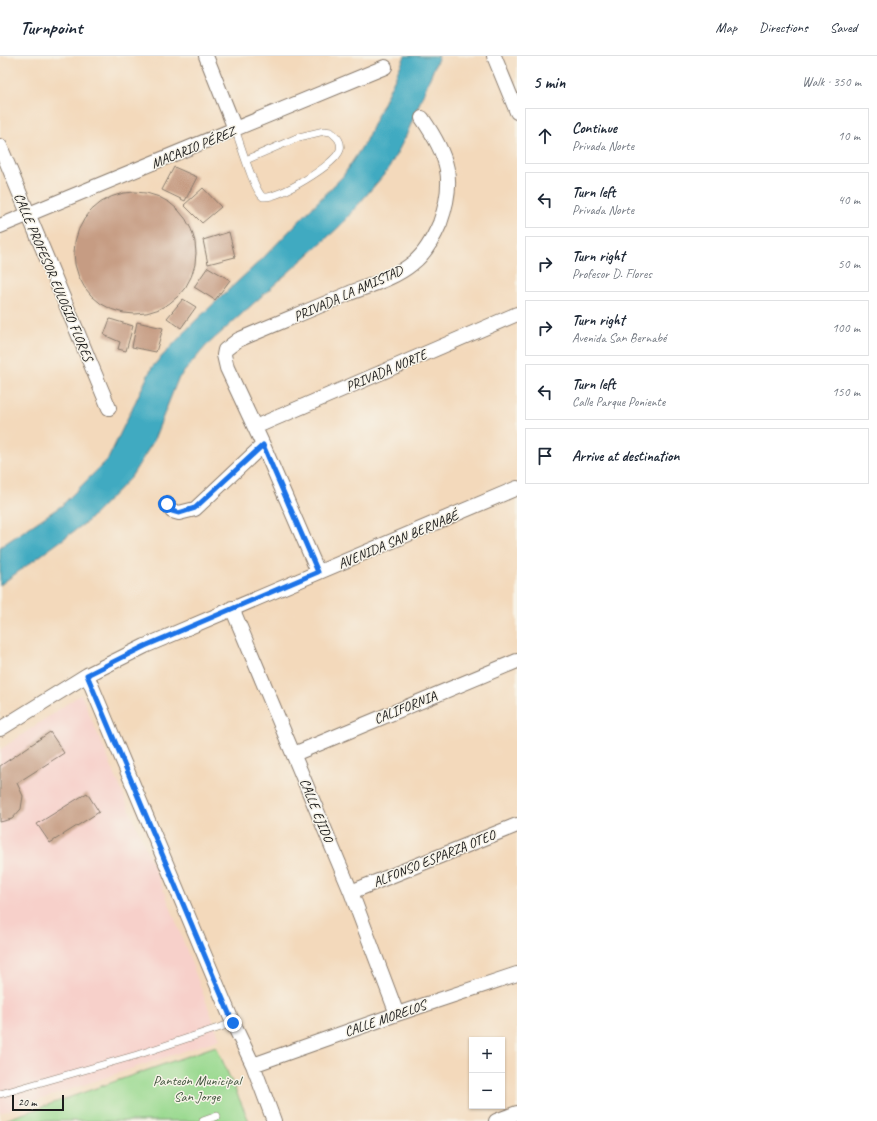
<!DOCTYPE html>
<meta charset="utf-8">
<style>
body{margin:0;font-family:Caveat,sans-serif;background:#f2f2f3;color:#1f2937}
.controls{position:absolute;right:12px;bottom:12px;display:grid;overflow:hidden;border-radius:0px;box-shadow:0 1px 3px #0004}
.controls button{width:36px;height:36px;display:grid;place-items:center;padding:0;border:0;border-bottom:1px solid #e0e1e3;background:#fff;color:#1f2937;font:20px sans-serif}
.scale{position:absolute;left:12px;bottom:10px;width:52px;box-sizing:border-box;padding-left:4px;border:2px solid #1c1c1c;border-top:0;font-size:11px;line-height:14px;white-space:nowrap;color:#1c1c1c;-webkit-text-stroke:3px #f7f3e8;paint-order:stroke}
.stop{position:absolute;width:12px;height:12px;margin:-9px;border:3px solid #1a73e8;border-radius:50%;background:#fff}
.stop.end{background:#1a73e8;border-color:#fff;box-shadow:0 1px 4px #0008}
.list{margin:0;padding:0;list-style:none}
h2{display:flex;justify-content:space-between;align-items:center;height:52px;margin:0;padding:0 16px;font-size:17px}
h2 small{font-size:13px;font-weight:400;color:#747a83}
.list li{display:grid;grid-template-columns:26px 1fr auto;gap:12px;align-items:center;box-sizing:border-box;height:56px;margin:0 8px 8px;padding:0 8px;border:1px solid #e0e1e3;border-radius:0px}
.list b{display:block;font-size:15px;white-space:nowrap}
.list p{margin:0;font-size:13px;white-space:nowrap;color:#747a83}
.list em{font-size:13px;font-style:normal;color:#747a83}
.icon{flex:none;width:22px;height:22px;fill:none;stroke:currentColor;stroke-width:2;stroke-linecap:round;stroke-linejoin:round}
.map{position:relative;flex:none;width:517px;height:1065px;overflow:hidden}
header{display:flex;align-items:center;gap:24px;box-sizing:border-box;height:56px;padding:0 20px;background:#fff;border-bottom:1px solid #e0e1e3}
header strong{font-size:19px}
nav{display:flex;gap:22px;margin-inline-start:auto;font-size:14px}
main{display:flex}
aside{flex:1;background:#fff}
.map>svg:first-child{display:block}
</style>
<header>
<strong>Turnpoint</strong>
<nav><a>Map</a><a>Directions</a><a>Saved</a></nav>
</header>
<main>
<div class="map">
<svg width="517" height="1065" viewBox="0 0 517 1065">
<rect width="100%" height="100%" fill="#f7f3e8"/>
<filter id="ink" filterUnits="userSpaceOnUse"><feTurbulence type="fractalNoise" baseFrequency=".025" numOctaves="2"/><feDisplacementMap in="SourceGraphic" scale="8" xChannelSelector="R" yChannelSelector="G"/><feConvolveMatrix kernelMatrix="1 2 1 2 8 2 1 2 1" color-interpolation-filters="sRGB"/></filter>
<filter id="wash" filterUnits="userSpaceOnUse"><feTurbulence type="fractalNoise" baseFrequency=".012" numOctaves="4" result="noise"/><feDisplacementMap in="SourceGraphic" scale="16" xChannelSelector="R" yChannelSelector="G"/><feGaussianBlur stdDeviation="0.9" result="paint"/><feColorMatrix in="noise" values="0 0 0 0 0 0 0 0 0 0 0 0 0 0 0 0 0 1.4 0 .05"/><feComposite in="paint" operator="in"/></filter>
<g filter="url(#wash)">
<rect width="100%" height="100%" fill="#f3d9bb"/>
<path fill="#f7d0ca" d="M81,638L169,847L220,983L0,1057V694Z"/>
<path fill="#99d98f" stroke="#5a7a56" d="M216,990L249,1065H2Z"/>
<path fill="#41aac1" stroke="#2e636e" d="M405,0H439L406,80L388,114L339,171L206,290L178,323L153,386L131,421L88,465L0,529V491L61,450L108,403L152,311L195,265L262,203L343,120L365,86Z"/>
<g id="blocks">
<path fill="#c69c83" d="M174,111L197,121L185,145L162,134Z
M203,132L221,151L202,167L184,149Z
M74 197a61 61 0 1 1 122 0a61 61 0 1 1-122 0Z
M229,176L235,201L208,208L203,184Z
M208,211L230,224L215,244L194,231Z
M183,243L196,251L181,272L167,262Z
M110,263L133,270L126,295L118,293L120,286L104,279Z
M137,266L163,272L156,296L132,291Z
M50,676L64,697L17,727L23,740L21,753L12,763L0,766V710Z
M87,737L99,756L50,787L37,768Z"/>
</g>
</g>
<g filter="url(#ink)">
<use href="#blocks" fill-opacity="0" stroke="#887a6c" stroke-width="1"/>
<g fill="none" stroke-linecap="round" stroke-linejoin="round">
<defs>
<path id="lane" d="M235,73C240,86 254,135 263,141C278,143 335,109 340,94C342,85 337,81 331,76L324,75L299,81L246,104
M0,1038L137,999L233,967
M203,1065L217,1060"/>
<path id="street" d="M206,0L235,73
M494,0L517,56
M0,90L109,352
M0,170L385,11
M255,371L517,258
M167,448L172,455L179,457L195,453L263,389
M318,516L263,389L227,312L224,299L225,294L238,284C275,268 313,253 350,237C371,229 395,222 413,207C426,197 434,181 440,167C456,123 448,100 422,62
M232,552L351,836L397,958
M87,619L233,967L253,1009L274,1065
M0,673L87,619L145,590L517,432
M294,698L517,605
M351,836L517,769
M253,1009L397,958L517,918
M496,1065L517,1057"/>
</defs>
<use href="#lane" stroke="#887a6c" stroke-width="8"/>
<use href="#street" stroke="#887a6c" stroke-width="16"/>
<use href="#lane" stroke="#fff" stroke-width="7"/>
<use href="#street" stroke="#fff" stroke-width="14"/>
</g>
</g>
<g fill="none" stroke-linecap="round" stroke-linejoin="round" filter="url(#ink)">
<path stroke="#1a73e8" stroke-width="5" d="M167,448L172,455L179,457L195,452L263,389L318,516L145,590L87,619L233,967"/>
</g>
<g text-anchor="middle" stroke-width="3" stroke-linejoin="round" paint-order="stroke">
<g font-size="14" fill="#1c1c1c" stroke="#f7f3e8">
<text transform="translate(193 91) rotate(-22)" y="5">MACARIO PÉREZ</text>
<text transform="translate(54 221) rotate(67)" y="5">CALLE PROFESOR EULOGIO FLORES</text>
<text transform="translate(348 237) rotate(-24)" y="5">PRIVADA LA AMISTAD</text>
<text transform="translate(386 314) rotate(-23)" y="5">PRIVADA NORTE</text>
<text transform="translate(398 483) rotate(-23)" y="5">AVENIDA SAN BERNABÉ</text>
<text transform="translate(405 651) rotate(-22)" y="5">CALIFORNIA</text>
<text transform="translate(317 754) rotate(68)" y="5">CALLE EJIDO</text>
<text transform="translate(434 802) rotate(-22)" y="5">ALFONSO ESPARZA OTEO</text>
<text transform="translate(385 962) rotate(-19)" y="5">CALLE MORELOS</text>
</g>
<g font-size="14" fill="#42553e" stroke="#f7f3e8">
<text x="197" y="1029">Panteón Municipal<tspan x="197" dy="16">San Jorge</tspan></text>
</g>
</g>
</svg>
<div class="controls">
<button>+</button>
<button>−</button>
</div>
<div class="scale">20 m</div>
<div class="stop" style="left:167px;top:448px"></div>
<div class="stop end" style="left:233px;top:967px"></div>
</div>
<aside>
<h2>5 min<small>Walk · 350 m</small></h2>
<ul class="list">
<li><svg class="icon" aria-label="ahead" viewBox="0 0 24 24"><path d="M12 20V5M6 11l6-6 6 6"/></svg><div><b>Continue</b><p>Privada Norte</p></div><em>10 m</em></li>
<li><svg class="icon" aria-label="left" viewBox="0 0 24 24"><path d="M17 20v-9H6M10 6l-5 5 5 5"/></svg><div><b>Turn left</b><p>Privada Norte</p></div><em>40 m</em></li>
<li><svg class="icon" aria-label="right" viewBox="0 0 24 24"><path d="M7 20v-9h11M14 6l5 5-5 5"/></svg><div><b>Turn right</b><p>Profesor D. Flores</p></div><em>50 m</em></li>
<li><svg class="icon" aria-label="right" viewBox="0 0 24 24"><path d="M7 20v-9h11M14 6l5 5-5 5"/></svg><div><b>Turn right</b><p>Avenida San Bernabé</p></div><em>100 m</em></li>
<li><svg class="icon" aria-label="left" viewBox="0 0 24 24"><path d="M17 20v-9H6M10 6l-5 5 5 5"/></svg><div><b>Turn left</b><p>Calle Parque Poniente</p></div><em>150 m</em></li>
<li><svg class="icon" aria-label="arrive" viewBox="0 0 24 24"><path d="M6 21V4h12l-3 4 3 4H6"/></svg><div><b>Arrive at destination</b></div></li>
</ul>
</aside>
</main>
